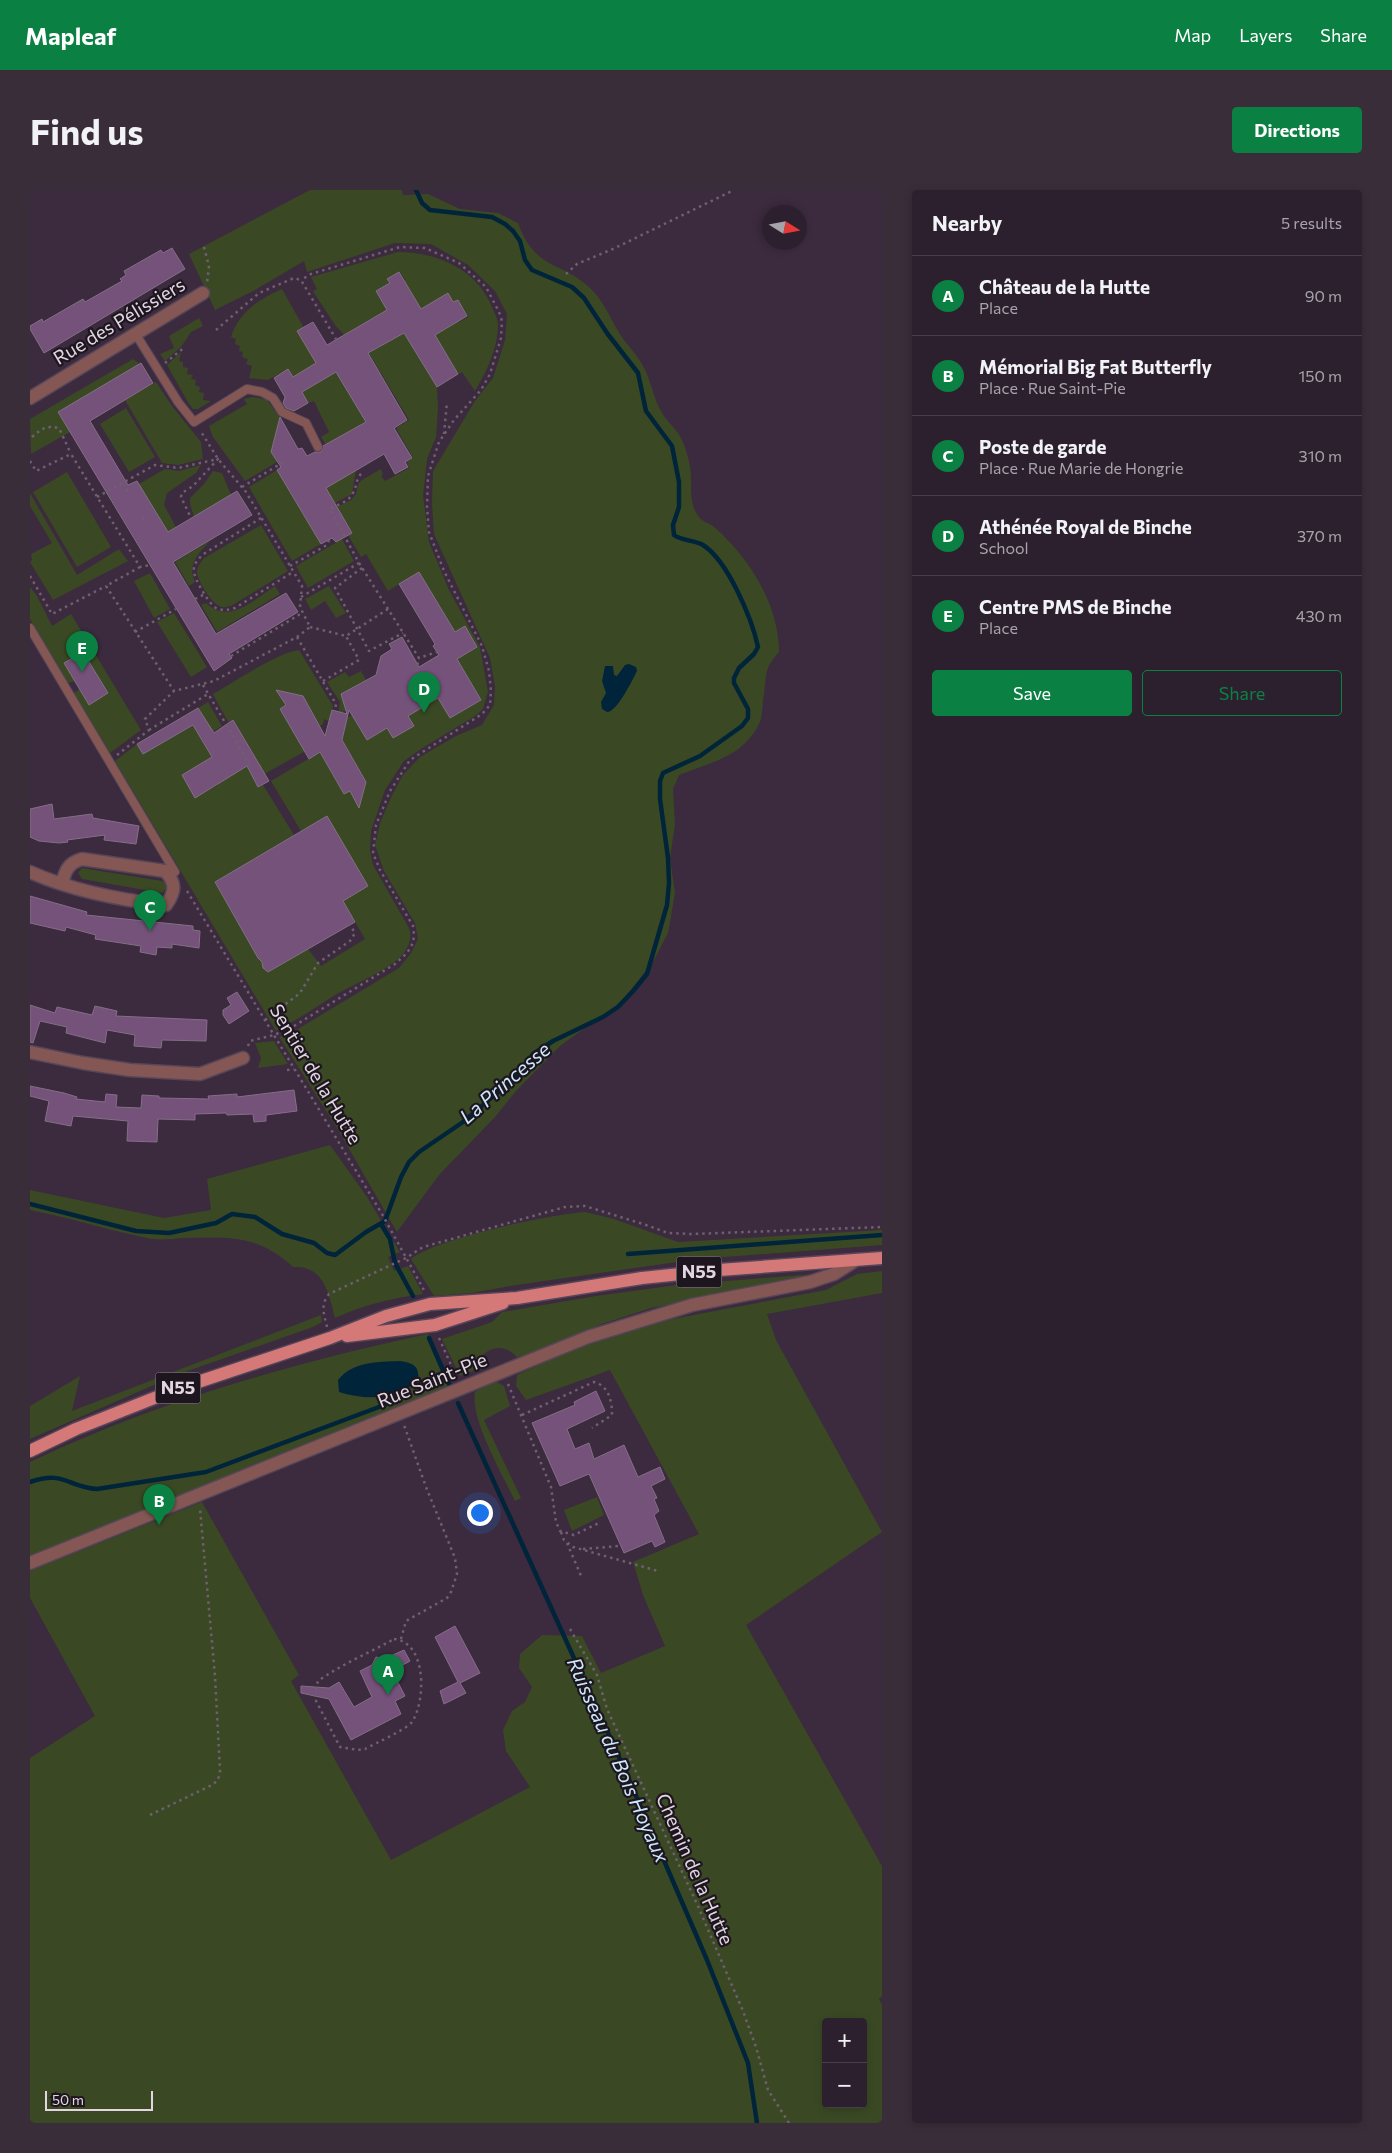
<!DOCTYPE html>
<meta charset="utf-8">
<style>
body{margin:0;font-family:Commissioner,sans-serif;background:#392d3a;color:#f1f3f6}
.controls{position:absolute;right:15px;bottom:15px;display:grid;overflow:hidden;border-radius:5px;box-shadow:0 2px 8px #0003}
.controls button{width:45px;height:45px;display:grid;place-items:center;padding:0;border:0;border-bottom:1px solid #483e4a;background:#2d202e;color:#f1f3f6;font:25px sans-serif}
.compass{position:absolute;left:732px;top:15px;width:45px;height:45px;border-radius:50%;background:#2d202e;box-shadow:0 2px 8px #0003;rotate:101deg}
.scale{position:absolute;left:15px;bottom:12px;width:108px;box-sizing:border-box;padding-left:5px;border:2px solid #e1d6e2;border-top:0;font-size:14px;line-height:18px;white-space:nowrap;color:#e1d6e2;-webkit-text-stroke:4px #1e161f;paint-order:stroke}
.you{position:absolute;left:449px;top:1322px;width:18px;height:18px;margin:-12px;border:4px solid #fff;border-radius:50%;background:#1a73e8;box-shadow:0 0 0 8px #1a73e833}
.badge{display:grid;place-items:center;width:32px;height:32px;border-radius:50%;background:#0b8043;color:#fff;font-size:16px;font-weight:700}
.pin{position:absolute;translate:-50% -41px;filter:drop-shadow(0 1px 2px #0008)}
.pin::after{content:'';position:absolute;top:26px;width:18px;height:15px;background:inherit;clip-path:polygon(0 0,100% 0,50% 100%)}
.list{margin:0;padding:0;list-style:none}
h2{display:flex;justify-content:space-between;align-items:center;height:65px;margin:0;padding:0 20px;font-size:21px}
h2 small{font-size:16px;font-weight:400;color:#a7a3aa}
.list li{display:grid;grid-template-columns:32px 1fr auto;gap:15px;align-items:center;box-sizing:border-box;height:80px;padding:0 20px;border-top:1px solid #483e4a}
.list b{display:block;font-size:19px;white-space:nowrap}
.list p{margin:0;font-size:16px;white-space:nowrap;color:#a7a3aa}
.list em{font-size:16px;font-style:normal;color:#a7a3aa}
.actions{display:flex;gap:10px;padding:15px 20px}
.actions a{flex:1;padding:11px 0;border:1px solid #0b8043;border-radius:5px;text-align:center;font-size:18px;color:#0b8043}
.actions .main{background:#0b8043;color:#fff}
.map{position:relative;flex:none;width:852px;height:1933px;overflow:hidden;border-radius:5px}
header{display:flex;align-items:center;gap:30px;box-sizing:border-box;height:70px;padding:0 25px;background:#0b8043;color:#fff}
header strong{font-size:24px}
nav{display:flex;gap:28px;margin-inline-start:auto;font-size:18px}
.intro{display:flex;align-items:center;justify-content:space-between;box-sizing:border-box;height:120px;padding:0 30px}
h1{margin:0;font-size:35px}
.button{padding:12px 22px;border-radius:5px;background:#0b8043;color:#fff;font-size:18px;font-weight:700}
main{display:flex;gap:30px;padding:0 30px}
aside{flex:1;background:#2d202e;border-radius:5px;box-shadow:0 2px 8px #0003}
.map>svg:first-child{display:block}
</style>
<header>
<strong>Mapleaf</strong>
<nav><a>Map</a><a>Layers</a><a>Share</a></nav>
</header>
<div class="intro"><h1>Find us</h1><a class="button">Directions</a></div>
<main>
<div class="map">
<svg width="852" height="1933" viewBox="0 0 852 1933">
<rect width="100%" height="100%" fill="#3c2a3e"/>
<path fill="#3a4924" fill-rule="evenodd" d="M280,0H372L373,5L398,4L430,19L468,23L488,33C506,83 534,70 564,102C576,115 583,135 594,150C600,158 607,165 612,174C621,189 623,208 632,223C638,233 648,240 652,250C656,258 658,268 660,276C663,293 657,312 669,327C672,332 680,333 684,337C719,367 749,415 749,462C734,479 737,482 734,504C732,513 733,526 729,534C713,567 679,573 649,585L643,599L645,634L640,668L645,703L638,743L624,770L592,811L530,856L486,901L465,927L409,985L367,1042L307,938L249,847L263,842L369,778L381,763L388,749L385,733L354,681L345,655L350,633L362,605L373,585L390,567L426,546L452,535L464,515L465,496L460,468L404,344L402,313L403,281L445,211L463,188L475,150L477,124L465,101L438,75L401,54L365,53L277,82L274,71L225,100L185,120L159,64Z
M368,62C406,62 447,79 462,117C464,122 468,129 468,135C468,158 457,181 445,201L432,182L428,184L405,145L425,133L426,128L429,132L438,127L428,110L423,112L418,103L388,136L370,93L375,90L370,82L357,89L362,98L346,102L360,125L353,147L342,128L314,145L305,135L283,101L287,99L281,87Z
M252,99L274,138L286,173L263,187L258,179L238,190L219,188L222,176L216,174L218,169L212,167L213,162L209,161L210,156L205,154L206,149L201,147C209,122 229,109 252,99Z
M169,128L173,136L161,142L151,157L135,171L130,164L144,158L139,146Z
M374,143L407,197L408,218L406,247L397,269L393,305L399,352L419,400L450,457L458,502L453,519L445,526L391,559L374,571L355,600L341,641L340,660L343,675L379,738C382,748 380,754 374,763C360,780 324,794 305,805C285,818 267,830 246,841L85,571L107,554L113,564L175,529L168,518L178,512L192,536L171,549L189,579L174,572L152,585L165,608L188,595L186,592L195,589L217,576L228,597L233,595L264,645L185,692L228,768L232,772L233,778L238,782L278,759L291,776L335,749L313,711L338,696L297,627L271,641L241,591L290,562L314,604L336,591L312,550L308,533L322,525L337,550L357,538L363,548L384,536L378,526L398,514L402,498L420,528L451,510L427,469L447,457L435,436L425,442L389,382L358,401L336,364L331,367L318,345L322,342L307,317L321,310L326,304L328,294L332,290L351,279L353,284L351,286L355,291L379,278L377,272L383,268L366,238L379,230L339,163Z
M151,162L149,171L153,172V177L158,178L157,184L163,185L161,189L166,190L165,195L170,197L169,202L174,203L173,210L181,211L168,219H163L159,214L137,175Z
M103,169L110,174L40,242L1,264L0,229Z
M310,180L338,232L296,255L291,247L299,242L284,211L278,213L272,202Z
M126,192L142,216L171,252L173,269L148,275L132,273L95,210Z
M222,207L236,209L250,227L241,261L247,272L215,291L183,247L179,236L217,214L214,209Z
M96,218L125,267L99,282L70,234Z
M171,275L166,283L137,303L134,315L146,337L129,348L109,294L135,279L149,281Z
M247,280L291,354L262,371L219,297Z
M326,280L322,304L305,313L296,298Z
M183,281L192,283L201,305L164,327L160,314V308L174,294Z
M37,282L81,357L47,377L3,302Z
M0,303L47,385L89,359L98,371L23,410L0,372L2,370L1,364L22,353L0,316Z
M231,335L258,381L201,416C197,417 193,418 189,416C181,412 168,392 167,382C167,377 171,372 174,368Z
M312,349L324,371L278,398L266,376Z
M180,351C168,364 157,374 165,392L159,396L145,372Z
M120,383L140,419L124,428L104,391Z
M245,396L250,404L187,442L171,415L176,413C200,435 223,410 245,396Z
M299,396L316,423L306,428L295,411L281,420L275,409Z
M0,397L7,406L22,436L41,424L111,540L80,563L44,503L50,499L59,515L78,503L53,462L35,473L45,491L38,493L0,429Z
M144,423L177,477L161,487L127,432Z
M269,460L303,516L299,531L294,529L293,534L290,536L272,506L267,509L249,504L251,508L261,512L250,519L274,559L286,555L231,586L227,570L203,530L198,532L183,504C204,492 247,463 269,460Z
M331,481L336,490L311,504L318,519L308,525L310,512L297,492L315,482L319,487Z
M52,678L132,691L136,693L138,697L132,703L52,689L48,683Z
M244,851L258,874L228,878L231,868L225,853Z
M300,955L337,1007L370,1062L358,1067L364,1081L378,1076L393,1104C362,1108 333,1115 305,1128C299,1104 294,1075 263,1077C228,1044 197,1047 153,1048C143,1049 132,1050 122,1049C81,1041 41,1028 0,1020V1000L134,1028L181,1020L177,989Z
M555,1022L584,1029L648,1052L852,1040V1055L668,1069L486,1095L442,1103L404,1106L381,1069C404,1049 522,1024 555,1022Z
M852,1081V1103L737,1124L746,1150L852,1342L716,1435L852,1676V1806L849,1809L852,1815V1933H0V1568L65,1526L0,1408V1381L172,1312L269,1485L261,1491L361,1670L500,1597L476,1561L473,1540L482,1521L495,1512L502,1497L489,1478L490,1464L512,1445L552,1446L571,1483L635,1456L613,1405L603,1372L669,1344L580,1180L496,1210L486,1196L487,1185L526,1167L563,1153L642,1129L796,1100L827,1084ZM796,1832H833V1914H796Z
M785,1084L753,1093L621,1118L572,1134L513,1160L487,1167C470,1149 450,1160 443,1181L430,1186L412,1149L462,1132L472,1122L566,1106L647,1095Z
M291,1125L292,1132L283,1137L149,1184L0,1249V1216L50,1186L42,1221Z
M398,1144L419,1198L0,1367V1272C126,1212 262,1173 398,1144Z
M467,1192L474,1196L480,1216L454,1230L491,1308L485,1311C473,1285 440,1230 445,1202L452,1197Z
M567,1307L574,1325L542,1341L534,1320Z"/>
<path fill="#00243a" d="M599,474L606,477L607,481C602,491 587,522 577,522L572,519L571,512L576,503L572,491L575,476H583L584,485L587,486L595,475Z
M370,1171C383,1173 390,1176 388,1190C368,1211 334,1210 309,1202L308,1190C323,1171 348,1172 370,1171Z"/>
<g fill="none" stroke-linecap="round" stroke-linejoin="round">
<path stroke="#00243a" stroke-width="4.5" d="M0,1014L106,1041L139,1043L186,1033L202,1024L225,1027L252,1044L284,1053L297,1063L305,1065L336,1042L355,1031L371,987L379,972L389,962L433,932L488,885L503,864L523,851L573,827L588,817L604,800L617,784L637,715L639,693L638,668L630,609V591L633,583L670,566L712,536L718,528V519L704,493V488L709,478L724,464L728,457C722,429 698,371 673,355C664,350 652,351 644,345L643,335L649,317V292L642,256L616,221L608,183L577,143L554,108L542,97L502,80L495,70L490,51L483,41L475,34L462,27L400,20L392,13L386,0
M351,1034L360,1049L365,1073L383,1106
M598,1064L852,1045
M399,1148L419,1194
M428,1213L594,1578L677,1770L718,1873L727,1933
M0,1292C35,1280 37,1297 67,1299L176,1282L365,1211"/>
</g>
<path fill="#75527a" stroke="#836f86" d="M142,58L155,79L14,163L0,139V136L12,129L13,132L53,109L55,112L92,91L90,89L96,85L94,81L131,60L133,63Z
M369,82L391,119L418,103L423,112L428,110L437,126L405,145L428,184L407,197L374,143L338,163L377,230L364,238L382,268L375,272L378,277L365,284L354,264L296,298L322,343L306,352L302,348L291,354L247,280L251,277L241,262L250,227L268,259L272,258L277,266L285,262H291L293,256L336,232L306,182L272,202L278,213L264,221L256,218L253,213L255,207L244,188L258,179L263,187L286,173L267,141L283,132L297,155L357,120L346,101L360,93L357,89Z
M111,173L123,193L60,231L98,295L107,291L138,342L207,301L222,325L143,372L186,444L256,403L268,422L199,464L202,468L184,481L28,222Z
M389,382L425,442L435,436L447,457L427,469L451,510L420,528L408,508L378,526L384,536L363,548L357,538L337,550L319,520L312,550L336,592L329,618L320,601L314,604L290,562L279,569L250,519L256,515L246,500L273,506L295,546L302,520L317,524L311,504L346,485L351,466L362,459L359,454L372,447L389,477L409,465L403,456L405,454L369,394Z
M53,462L78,503L59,515L34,473Z
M168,518L184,543L203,530L239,591L228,597L217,576L165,608L152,585L182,567L163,535L113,564L107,554Z
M22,614L24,629L62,624L63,628L109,636L106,654L74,650L75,645L37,650L38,652L29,653L9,651L0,647V619Z
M297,626L338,696L313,711L325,732L238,782L233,778L232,772L228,768L185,692Z
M0,706L57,722L56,725L163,736V740L170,741L169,758L142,754V758L127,757L126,765L110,762L111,756L65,749L66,745L36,737L35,741L0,733Z
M207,802L219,821L199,834L193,825V820L201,815L197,808Z
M0,815L25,823L27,817L62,825L65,816L87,821L86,826L177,830L176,851L132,850L131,858L104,856L105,845L77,840L75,853L36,843L37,837L10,831L3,853L0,852Z
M0,896L34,903L47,907L46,909L75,912L76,904L87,905L86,917L111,918L112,905L129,906V908L179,909L178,906L207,904V907L264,900L267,921L236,925V931L224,932L223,924L197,925L196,923L165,924V930L128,929L127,952L97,951L98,931L43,926L41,936L15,931L19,911L0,906Z
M566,1201L575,1221L537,1239L545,1259L559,1253L564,1269L594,1255L608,1287L630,1277L635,1289L621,1296L627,1308L624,1309L629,1321L624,1325L635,1352L625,1357L622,1351L594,1363L559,1284L530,1296L502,1233L545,1215L544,1212Z
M425,1436L450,1483L430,1493L436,1503L414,1514L410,1501L428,1492L405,1447Z
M374,1460L380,1471L362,1481L375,1506L365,1511L371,1524L321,1550L299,1509L271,1503V1496L299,1498L309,1492L324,1517L342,1507L330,1481L342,1475L346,1467L354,1469Z"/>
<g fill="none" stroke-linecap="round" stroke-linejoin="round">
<defs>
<path id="service" d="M105,143L148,212L164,232L217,199L232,202L243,208L252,222L276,233L288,257
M0,438L145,682"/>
<path id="minor" d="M0,208L173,103
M0,682C43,701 90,710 136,715C146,701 146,693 135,681L52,669C38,673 35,681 32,694
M0,862L53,873L100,880L170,884L213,868
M0,1373L558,1147L662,1115L780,1092L804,1084L826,1070"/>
<path id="primary" d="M317,1146L405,1135L473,1113
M0,1261L46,1239L147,1199L300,1148L356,1126L400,1114L487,1108L612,1088L689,1080L852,1068"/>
</defs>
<use href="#service" stroke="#564658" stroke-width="10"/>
<use href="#minor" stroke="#564658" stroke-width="15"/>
<use href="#primary" stroke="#564658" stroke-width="15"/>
<path stroke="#6f5f70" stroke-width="2.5" stroke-dasharray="2.5 4" stroke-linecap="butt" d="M174,57L179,76L177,93
M536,84L547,74L583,59L704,0
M186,140L229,103L264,88L271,90L306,149
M135,173L155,157
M414,244L417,212
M2,247C11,239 16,235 29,238L41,264
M0,271L6,281L41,264L110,377L120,375
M212,297L252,273L255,274
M96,301L100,299
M67,307L125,275L148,278L188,269L163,296L152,303L151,307L161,328
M231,328L172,365C168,370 163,374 164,381C164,389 179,414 186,418C193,421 198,420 205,418L263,382
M112,329L116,326
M329,373L389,468L407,462
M260,376L297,355L299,350
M110,377L76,396L144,501L184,491L267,447L280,437L270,417L272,396L216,302L188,269L170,240
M332,378L305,398L339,461L373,443
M0,386L22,424L76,396
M271,407L329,373L300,319C307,315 320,311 323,303C328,294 325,289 333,282
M165,409L175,404
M280,437L316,446L358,419
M105,442L146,419
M267,447L306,514L305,521
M201,466L272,423
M293,491L329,470L316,446
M383,494L389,468
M173,495L220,575
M119,540L178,504
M87,565L119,540L115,529L144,501
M157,701L352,1024L395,1102
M235,830L270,803L288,773L320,751L325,743L320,735
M218,856L220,851L244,845L264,836L365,774L377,763L383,753L384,745L383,736L350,680L343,663L346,635L360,601L380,570L452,524L460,515L461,501L459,481L452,456L414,381L399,342L397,316L398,286L409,252L424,230L451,200L460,184L471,148L472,131L469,122L456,97L429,73L395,58L370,57L281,84L271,90
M257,880L264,879
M297,1137C294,1124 290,1115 299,1104L376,1068L393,1057L535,1017L555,1016L616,1035L638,1043L662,1044L852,1037
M409,1148L426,1186
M478,1194L521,1297L526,1332L530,1341L544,1345L571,1332
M492,1225L564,1192C579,1196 582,1211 582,1225L562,1238
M531,1342L534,1350L543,1357L628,1381
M537,1353L552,1388
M553,1359L589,1356
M540,1439L567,1485L577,1519L667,1714L713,1821L726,1857L738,1900L759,1933
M364,1449C397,1452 396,1511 382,1532C377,1539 344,1554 335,1559L328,1560L310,1557L284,1507L288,1491C312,1474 339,1463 364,1449Z
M371,1449L376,1431L417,1408L421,1402L427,1384L425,1368L396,1297L374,1235
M120,1625L182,1595L188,1590L190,1581L185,1486L170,1319"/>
<use href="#service" stroke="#845755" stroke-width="8"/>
<use href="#minor" stroke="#845755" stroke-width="12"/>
<use href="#primary" stroke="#d47977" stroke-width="12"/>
</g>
<g text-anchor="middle" stroke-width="4.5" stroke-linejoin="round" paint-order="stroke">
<g fill="#1e161f" stroke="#a69ca8" stroke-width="1">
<rect x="646.5" y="1066.5" width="45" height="31" rx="4"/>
<rect x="125.5" y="1182.5" width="45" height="31" rx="4"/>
</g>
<g font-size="18" font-weight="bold" fill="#e1d6e2">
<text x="669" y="1088">N55</text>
<text x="148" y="1204">N55</text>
</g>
<g font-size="19" fill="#e1d6e2" stroke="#1e161f">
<text transform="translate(89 131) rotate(-31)" y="7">Rue des Pélissiers</text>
<text transform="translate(286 884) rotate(59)" y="7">Sentier de la Hutte</text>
<text transform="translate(402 1190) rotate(-22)" y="7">Rue Saint-Pie</text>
<text transform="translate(665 1679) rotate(66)" y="7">Chemin de la Hutte</text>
</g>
<g font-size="20" font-style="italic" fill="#cbe8fd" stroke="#1e161f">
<text transform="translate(475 893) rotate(-41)" y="7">La Princesse</text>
<text transform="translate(588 1570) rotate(66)" y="7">Ruisseau du Bois Hoyaux</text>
</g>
</g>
</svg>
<div class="controls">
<button>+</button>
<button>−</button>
</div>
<svg class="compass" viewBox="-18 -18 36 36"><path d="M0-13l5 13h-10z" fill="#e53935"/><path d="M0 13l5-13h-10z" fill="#a7a3aa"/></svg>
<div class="scale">50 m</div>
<div class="you"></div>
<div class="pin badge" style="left:358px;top:1505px">A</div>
<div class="pin badge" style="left:129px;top:1335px">B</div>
<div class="pin badge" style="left:120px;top:741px">C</div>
<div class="pin badge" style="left:394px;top:523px">D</div>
<div class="pin badge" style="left:52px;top:482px">E</div>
</div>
<aside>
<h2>Nearby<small>5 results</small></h2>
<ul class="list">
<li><span class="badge">A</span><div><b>Château de la Hutte</b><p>Place</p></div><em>90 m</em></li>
<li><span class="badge">B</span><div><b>Mémorial Big Fat Butterfly</b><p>Place · Rue Saint-Pie</p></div><em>150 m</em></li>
<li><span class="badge">C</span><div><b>Poste de garde</b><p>Place · Rue Marie de Hongrie</p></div><em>310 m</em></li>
<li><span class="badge">D</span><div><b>Athénée Royal de Binche</b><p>School</p></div><em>370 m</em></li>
<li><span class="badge">E</span><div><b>Centre PMS de Binche</b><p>Place</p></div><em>430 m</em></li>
</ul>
<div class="actions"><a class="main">Save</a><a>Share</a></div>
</aside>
</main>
